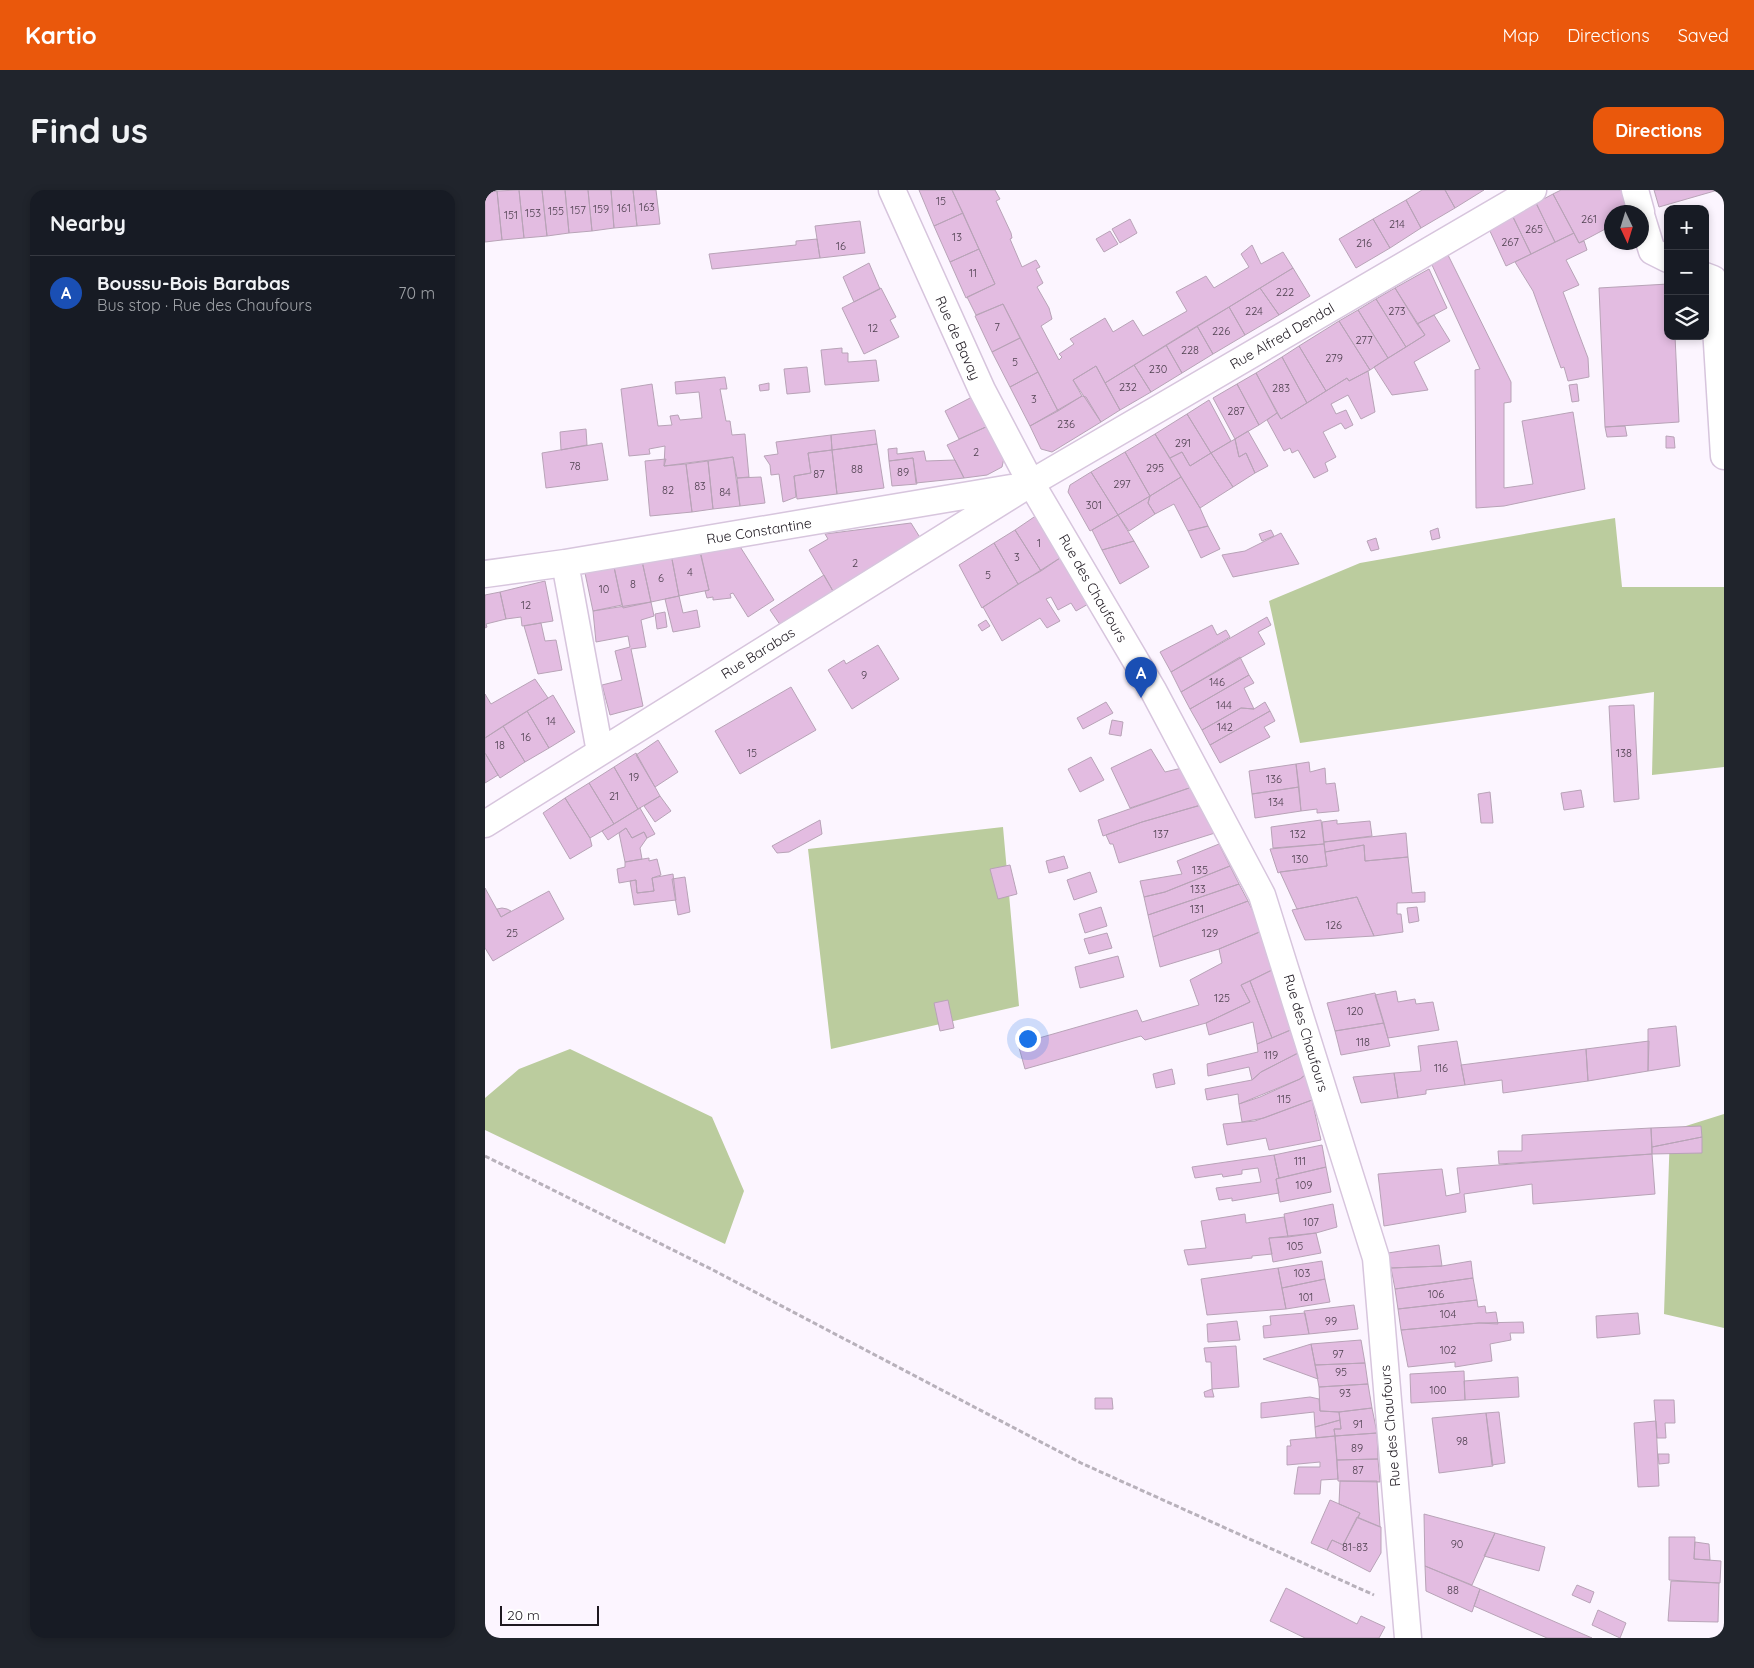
<!DOCTYPE html>
<meta charset="utf-8">
<style>
body{margin:0;font-family:Quicksand,sans-serif;background:#20242c;color:#f1f3f6}
.controls{position:absolute;right:15px;top:15px;display:grid;overflow:hidden;border-radius:10px;box-shadow:0 2px 8px #0003}
.controls button{width:45px;height:45px;display:grid;place-items:center;padding:0;border:0;border-bottom:1px solid #363941;background:#171b24;color:#f1f3f6;font:25px sans-serif}
.compass{position:absolute;left:1119px;top:15px;width:45px;height:45px;border-radius:50%;background:#171b24;box-shadow:0 2px 8px #0003;rotate:176deg}
.scale{position:absolute;left:15px;bottom:12px;width:99px;box-sizing:border-box;padding-left:5px;border:2px solid #1e1820;border-top:0;font-size:14px;line-height:18px;white-space:nowrap;color:#1e1820;-webkit-text-stroke:4px #fff;paint-order:stroke}
.you{position:absolute;left:542px;top:848px;width:18px;height:18px;margin:-12px;border:4px solid #fff;border-radius:50%;background:#1a73e8;box-shadow:0 0 0 8px #1a73e833}
.badge{display:grid;place-items:center;width:32px;height:32px;border-radius:50%;background:#ea580c;color:#fff;font-size:16px;font-weight:700}
.pin{position:absolute;translate:-50% -41px;filter:drop-shadow(0 1px 2px #0008)}
.pin::after{content:'';position:absolute;top:26px;width:18px;height:15px;background:inherit;clip-path:polygon(0 0,100% 0,50% 100%)}
.list{margin:0;padding:0;list-style:none}
h2{display:flex;justify-content:space-between;align-items:center;height:65px;margin:0;padding:0 20px;font-size:21px}
h2 small{font-size:16px;font-weight:400;color:#9ea1a6}
.list li{display:grid;grid-template-columns:32px 1fr auto;gap:15px;align-items:center;box-sizing:border-box;height:75px;padding:0 20px;border-top:1px solid #363941}
.list b{display:block;font-size:19px;white-space:nowrap}
.list p{margin:0;font-size:16px;white-space:nowrap;color:#9ea1a6}
.list em{font-size:16px;font-style:normal;color:#9ea1a6}
.icon{flex:none;width:28px;height:28px;fill:none;stroke:currentColor;stroke-width:2;stroke-linecap:round;stroke-linejoin:round}
.map{position:relative;flex:none;width:1239px;height:1448px;overflow:hidden;border-radius:15px}
header{display:flex;align-items:center;gap:30px;box-sizing:border-box;height:70px;padding:0 25px;background:#ea580c;color:#fff}
header strong{font-size:24px}
nav{display:flex;gap:28px;margin-inline-start:auto;font-size:18px}
.intro{display:flex;align-items:center;justify-content:space-between;box-sizing:border-box;height:120px;padding:0 30px}
h1{margin:0;font-size:35px}
.button{padding:12px 22px;border-radius:15px;background:#ea580c;color:#fff;font-size:18px;font-weight:700}
main{display:flex;gap:30px;padding:0 30px}
aside{flex:1;background:#171b24;border-radius:15px;box-shadow:0 2px 8px #0003}
.map>svg:first-child{display:block}
</style>
<header>
<strong>Kartio</strong>
<nav><a>Map</a><a>Directions</a><a>Saved</a></nav>
</header>
<div class="intro"><h1>Find us</h1><a class="button">Directions</a></div>
<main>
<aside>
<h2>Nearby<small></small></h2>
<ul class="list">
<li><span class="badge" style="background:#1a4fb4">A</span><div><b>Boussu-Bois Barabas</b><p>Bus stop · Rue des Chaufours</p></div><em>70 m</em></li>
</ul>
</aside>
<div class="map">
<svg width="1239" height="1448" viewBox="0 0 1239 1448">
<rect width="100%" height="100%" fill="#fcf5ff"/>
<path fill="#bbcc9e" d="M1130,328L1137,397H1239V577L1167,585L1169,502L815,553L784,411L875,373Z
M518,637L534,816L346,859L323,659Z
M85,859L227,927L259,1001L240,1054L0,940V908L34,879Z
M1239,924V1138L1179,1124L1185,941Z"/>
<path fill="#e3bce1" stroke="#b8a3b7" d="M34,0H57L62,46L39,48Z
M34,0L39,48L17,50L12,1Z
M57,0H80L84,43L62,46Z
M80,0H103L107,41L84,43Z
M103,0H126L129,38L107,41Z
M126,0H148L152,36L129,38Z
M148,0H171L175,34L152,36Z
M434,0H467L478,23L449,36Z
M467,0H510L515,9L511,11L526,43L527,48L525,49L537,77L551,70L555,77L551,79L558,93L552,97L564,118L567,129L556,136L574,170L577,167L574,164L589,154L585,149L620,128L628,142L648,130L658,146L702,121L691,102L721,86L729,98L764,77L756,64L767,55L776,74L798,62L808,78L620,193L611,176L588,190L597,206L573,221L518,114L491,125L482,107L510,94Z
M937,0H960L970,18L936,38L921,10Z
M960,0H999L970,18Z
M1076,0H1147L1149,22H1126V36L1094,53L1068,4Z
M1169,0H1233L1174,17Z
M12,1L17,50L0,52V3Z
M1068,4L1089,43L1070,52L1051,13Z
M921,10L936,38L905,58L888,29Z
M1051,13L1070,52L1046,64L1027,25Z
M478,23L494,59L465,72L449,36Z
M1027,25L1046,64L1021,76L1004,39Z
M645,29L652,43L635,53L627,39Z
M888,29L905,58L871,78L854,49Z
M375,31L380,63L335,68L330,36Z
M625,41L633,54L619,62L611,49Z
M1089,43L1094,53L1099,51L1102,60L1081,70L1094,95L1078,102L1103,168L1104,187L1083,191L1079,177L1076,178L1048,101L1030,72Z
M332,49L335,68L227,79L224,64L311,55V51Z
M494,59L510,94L481,108L465,72Z
M963,65L1026,192V212L1019,213V298L1048,294L1037,231L1088,222L1100,299L1019,316L991,318L990,180L995,179L947,75Z
M384,73L395,99L369,112L358,87Z
M808,78L825,106L794,125L775,98Z
M944,79L962,118L932,134L910,98Z
M1183,94V146H1190L1194,232L1120,237L1114,98Z
M396,98L411,127L405,130L414,147L379,164L357,118Z
M775,98L794,125L760,145L744,117Z
M910,98L940,145L921,157L891,109Z
M891,109L921,157L903,168L873,120Z
M518,114L535,148L507,162L490,126Z
M744,117L760,145L728,164L712,136Z
M873,120L903,168L885,180L854,131Z
M949,125L965,151L929,172L943,200L907,205L889,177L940,145L932,134Z
M854,131L885,180L864,191L862,188L841,201L814,156Z
M712,136L728,164L697,183L681,155Z
M535,148L553,182L525,197L507,162Z
M681,155L697,183L666,202L649,175Z
M814,156L841,201L822,213L797,167Z
M357,158V163H363V172L391,170L394,191L340,195L336,160Z
M797,167L822,213L796,229L771,183Z
M649,175L666,202L635,220L620,193Z
M611,176L635,220L616,232L588,190Z
M322,177L325,202L302,204L299,179Z
M883,181L890,222L876,229L863,205L846,214L851,224L861,220L868,235L860,239L856,233L838,242L851,267L840,273L843,281L829,288L813,260L807,263L805,258L799,261L782,230L792,223L796,229L862,188L864,191Z
M553,182L573,221L545,236L525,197Z
M771,183L792,223L774,235L752,194Z
M240,187L242,199H235L241,231H245L247,245L260,244L264,287L252,288L248,267L179,276L180,256L164,259L165,264L144,266L136,199L167,194L173,236L187,235L185,226L193,225L195,230L217,228L214,202L191,204L190,192Z
M284,193V200L275,201L274,195Z
M752,194L774,235L750,249L728,208Z
M1092,194L1094,211L1087,212L1084,195Z
M597,206L601,207L616,232L567,262L556,259L545,236Z
M487,207L503,236L474,249L460,221Z
M724,210L746,251L726,263L702,224Z
M702,224L726,263L705,276L697,262L685,268L670,244Z
M503,236L519,268L517,277L502,285L479,288L462,255Z
M1140,236L1142,246L1122,247L1120,237Z
M101,239L102,255L76,260L75,242Z
M390,240L392,254L347,260L346,245Z
M763,241L783,276L770,283L761,263L754,267L750,249Z
M670,244L696,287L665,306L640,262Z
M346,245L347,260L323,263L326,283L309,286L311,307L298,312L294,284L286,285L285,275L279,266L293,264L291,252Z
M1181,246L1189,247L1190,258H1181Z
M750,249L754,267L761,263L770,283L748,297L726,263Z
M117,253L123,290L61,298L57,263Z
M392,254L399,298L352,304L347,260Z
M412,258V264L439,261L441,271L470,270L479,288L431,293L428,268L404,271L403,259Z
M347,260L352,304L312,309L309,286L326,283L323,263Z
M640,262L665,306L633,325L606,282Z
M697,262L705,276L726,263L748,297L715,318L685,268Z
M248,267L255,316L228,319L223,271Z
M428,268L432,294L407,296L404,271Z
M181,269L179,276L201,274L207,322L165,326L160,271Z
M223,271L228,319L207,322L201,274Z
M606,282L633,325L605,341L583,302L585,295Z
M276,287L280,313L255,316L252,288Z
M696,287L715,318L723,336L703,341L689,314L670,324L663,313L665,306Z
M665,306L663,313L670,324L644,341L633,325Z
M552,325L578,366L556,381L530,340Z
M633,325L649,351L617,360L607,340Z
M426,333L439,354L352,408L324,360L343,349L340,344Z
M723,336L735,359L716,368L703,341Z
M953,338L955,348L947,350L945,341Z
M530,340L556,381L533,394L509,353Z
M786,340L789,346L777,351L774,344Z
M796,343L814,374L748,387L737,365L760,361Z
M891,348L894,359L886,361L882,351Z
M649,351L664,377L635,394L617,360Z
M509,353L533,394L497,418L474,375Z
M254,355L289,410L263,427L248,403L245,404L246,408L228,410V407L222,408L220,401L224,400L215,360Z
M214,358L224,400L194,406L186,364Z
M186,364L194,406L166,412L157,371Z
M578,366L605,413L591,421L586,413L573,420L566,407L561,409L575,431L562,438L555,428L517,451L498,417Z
M157,371L166,412L138,418L129,377Z
M129,377L137,415L108,421L100,383Z
M339,385L352,408L296,436L285,420Z
M60,391L68,431L37,436L36,427L21,429L15,402Z
M15,402L21,429L1,434L2,437L0,438V405Z
M194,406L198,423L212,420L215,437L188,442L180,409Z
M166,412L169,426L156,430L161,457L146,459L158,516L125,525L117,495L137,490L130,461L145,457L143,446L111,452L108,421Z
M180,422L182,437L172,439L170,424Z
M782,427L786,435L773,442L780,454L696,502L686,482Z
M501,430L505,436L497,441L493,435Z
M56,433L60,451L71,450L77,480L53,484L39,436Z
M727,435L732,445L741,440L745,447L686,482L675,462Z
M393,455L414,489L367,519L343,480L359,470L361,474Z
M755,467L764,485L705,519L696,502Z
M764,485L769,493L759,498L769,519L756,518L717,540L705,519Z
M50,489L63,508L0,548V504L6,514Z
M306,497L331,540L255,584L230,541Z
M68,505L90,542L64,558L42,521Z
M621,512L628,523L598,539L592,528Z
M780,512L785,521L725,555L717,540L756,518L769,519Z
M1149,515L1154,609L1129,612L1124,516Z
M42,521L64,558L40,572L18,536Z
M785,521L790,531L779,537L785,547L735,573L725,555Z
M627,530L638,532L636,546L624,544Z
M18,536L40,572L15,588L0,563V548Z
M173,550L193,582L170,597L151,565Z
M666,559L680,582L697,578L707,597L645,618L626,578Z
M0,563L13,585L0,593Z
M151,563L175,606L153,619L129,577Z
M606,567L619,590L595,602L583,579Z
M824,572L825,582L840,578L841,594L850,593L854,621L832,623V619L816,621L811,574Z
M811,574L814,597L767,604L764,581Z
M129,577L153,619L129,634L104,593Z
M104,593L129,634L105,648L80,608Z
M707,597L716,615L657,632L618,646L613,630Z
M814,597L816,621L770,628L767,604Z
M1096,600L1099,617L1079,620L1076,603Z
M1005,602L1008,633H996L993,604Z
M175,606L186,621L170,632L159,616Z
M80,608L105,648L107,656L85,669L58,623Z
M716,615L730,643L634,673L628,654H625L621,645L657,632Z
M155,618L170,644L162,648L159,642L147,648L141,638L123,650L117,641Z
M335,630L337,644L304,662L292,663L287,656Z
M836,630L839,654L788,658L786,637Z
M852,630V634L885,631L887,646L839,652L837,632Z
M141,638L147,648L159,642L162,648L155,658L157,669L140,672L134,643Z
M921,643L923,667L880,671L879,655L840,662L839,652Z
M734,654L745,676L680,702L659,707L655,691L697,684L692,671Z
M839,654L842,676L795,682L793,683L785,659Z
M879,655L880,671L923,667L927,703L940,702V712L912,713V724H916L918,742L889,746L872,707L812,719L795,682L842,676L840,662Z
M579,666L583,678L564,683L561,671Z
M164,668V671L172,669L176,685L167,688L169,701L152,703L151,690L134,693L132,679L140,677V672Z
M525,675L532,704L513,709L505,679Z
M745,676L754,694L663,725L659,707L680,702Z
M605,682L612,702L589,710L582,690Z
M188,684L191,710L149,715L145,691L151,690L152,703L169,701L167,688Z
M200,687L205,722L193,725L187,689Z
M754,694L763,711L668,747L663,725Z
M0,698L16,727L64,701L79,729L8,771L0,758Z
M872,707L889,746L820,750L807,720Z
M763,711L777,741L734,759L675,777L668,747Z
M616,717L622,736L600,743L594,724Z
M932,717L934,731L924,733L922,718Z
M17,718L22,719L26,721L16,727L12,719Z
M777,741L789,779L756,795L765,812L721,833L660,850L656,846L540,879L533,854L652,820L657,832L714,815L705,790L737,773L734,759Z
M622,743L627,758L604,764L599,749Z
M633,766L639,787L595,798L590,777Z
M789,779L808,839L787,848L765,791Z
M765,791L787,848L772,854L768,832L724,845L721,833L765,812L756,795Z
M911,801L913,812L930,809L931,814L948,812L954,840L903,848L890,805Z
M890,803L899,833L850,841L842,813Z
M463,810L469,838L455,841L449,813Z
M899,833L905,856L856,865L850,841Z
M1191,836L1195,876L1163,881V839Z
M808,839L815,862L776,882L767,890L764,877L723,886L722,874L773,862L772,854Z
M972,851L980,895L941,900V904L913,908L909,883L936,881L933,856Z
M1164,851L1163,881L1103,891L1101,859Z
M1101,859L1103,891L1018,903L1017,890L980,895L976,875Z
M815,862L820,885L815,889L754,914L753,904L722,910L720,899L767,890L776,882Z
M687,879L690,894L671,898L668,884Z
M909,883L913,908L876,913L868,887Z
M820,885L827,910L779,928L757,932L754,914L775,907L815,889Z
M827,910L836,950L784,960L781,948L742,955L738,934L770,931Z
M1216,936L1217,947L1167,957L1166,938Z
M1166,938L1167,964L1014,974L1013,961H1037V945Z
M1217,947V963L1167,964V957Z
M837,955L841,977L794,988L789,965Z
M1167,964L1170,1004L1048,1014L1047,994L979,1004L981,1022L899,1036L893,984L957,979L961,1006L975,1003L972,978Z
M789,965L794,988L791,989L794,1003L747,1011V1008L734,1010L731,998L776,992L773,978L757,980V984L738,987L737,984L710,988L707,977Z
M841,977L846,1002L795,1012L791,989Z
M848,1014L852,1037L831,1043L803,1047L799,1024Z
M760,1024L761,1033L799,1027L803,1047L784,1048L787,1064L767,1066V1068L703,1075L699,1060L721,1058L716,1031Z
M831,1043L836,1063L788,1072L784,1048Z
M954,1055L957,1076L906,1078L903,1063Z
M837,1071L840,1089L797,1098L793,1078Z
M986,1071L988,1088L910,1099L906,1078L957,1076Z
M793,1078L801,1119L722,1125L716,1089Z
M988,1088L992,1110L913,1119L910,1099Z
M840,1089L845,1112L801,1119L797,1098Z
M992,1110L993,1117L1000,1116L1001,1123L1011,1122L1013,1134L994,1133L916,1140L913,1119Z
M869,1115L873,1139L824,1144L819,1121Z
M820,1123L824,1144L779,1148L778,1136L786,1135L785,1126Z
M1153,1123L1155,1144L1112,1148L1111,1126Z
M752,1131L755,1150L723,1152L722,1134Z
M1038,1132L1039,1143H1025L1026,1150L1005,1154L1007,1171L970,1177V1172L923,1177L916,1140L994,1133Z
M876,1150L880,1173L830,1175L826,1154Z
M826,1154L833,1189L778,1169Z
M751,1156L754,1197L727,1199L726,1172H721L719,1158Z
M880,1173L883,1194L834,1197L830,1175Z
M979,1181L980,1210L926,1213L925,1184Z
M1033,1187L1034,1207L980,1210L979,1191Z
M883,1194L887,1218L854,1222L835,1221L834,1197Z
M727,1199L729,1207H720L719,1202Z
M825,1207L834,1209L835,1221L854,1222L855,1230L830,1237L829,1222L776,1228V1213Z
M610,1208H627L628,1219H610Z
M1169,1210H1189L1190,1233H1180L1181,1248H1172Z
M887,1218L892,1243L850,1246L849,1239H856L854,1222Z
M1014,1222L1020,1273L1007,1275L1001,1223Z
M1001,1223L1008,1276L954,1283L947,1228Z
M855,1230L856,1239H849L850,1246L831,1248L830,1237Z
M1171,1231L1174,1296L1153,1297L1149,1233Z
M892,1243L893,1269L852,1270L850,1246Z
M850,1246L853,1289L836,1290L835,1304H809L813,1277H835V1272L802,1275V1256H806L805,1250Z
M1173,1264H1184V1273L1174,1274Z
M893,1269L895,1292L853,1291L852,1270Z
M855,1291H892L895,1337L873,1328L875,1323L854,1314Z
M845,1310L875,1323L858,1355L847,1350L842,1360L826,1353Z
M939,1324L1010,1343L987,1395L940,1376Z
M872,1327L896,1337V1363L885,1382L842,1360L847,1350L858,1355Z
M1010,1343L1060,1357L1054,1381L999,1366Z
M1184,1347H1210L1209,1369L1236,1371L1235,1393L1184,1390Z
M1210,1352L1224,1354L1225,1370L1209,1369Z
M940,1376L995,1399L987,1422L941,1401Z
M1186,1391L1234,1393L1233,1432L1183,1431Z
M1092,1395L1109,1402L1105,1413L1087,1405Z
M801,1398L872,1434L876,1426L900,1437L894,1448H820L785,1431Z
M995,1399L1107,1448H1062L989,1416Z
M1113,1420L1141,1433L1135,1448L1107,1435Z"/>
<g fill="none" stroke-linecap="round" stroke-linejoin="round">
<defs>
<path id="minor" d="M407,0L497,200L546,293L668,500L777,705L891,1068L923,1448
M1150,0L1156,22
M1156,25L1167,61L1183,69
M1220,86L1228,89L1239,266
M80,373L115,562
M0,384L80,373L526,298
M0,634L546,293L1048,0"/>
</defs>
<use href="#minor" stroke="#d7c5dd" stroke-width="29"/>
<path stroke="#b8b1bb" stroke-width="3" stroke-dasharray="5 2.5" stroke-linecap="butt" d="M0,966L228,1080L596,1273L889,1405"/>
<use href="#minor" stroke="#fff" stroke-width="26"/>
</g>
<g text-anchor="middle" stroke-width="4.5" stroke-linejoin="round" paint-order="stroke">
<g font-size="11" fill="#4f4150">
<text x="456" y="15">15</text>
<text x="162" y="21">163</text>
<text x="139" y="22">161</text>
<text x="116" y="23">159</text>
<text x="93" y="24">157</text>
<text x="71" y="25">155</text>
<text x="48" y="27">153</text>
<text x="26" y="29">151</text>
<text x="1104" y="33">261</text>
<text x="912" y="38">214</text>
<text x="1049" y="43">265</text>
<text x="472" y="51">13</text>
<text x="1025" y="56">267</text>
<text x="879" y="57">216</text>
<text x="356" y="60">16</text>
<text x="488" y="87">11</text>
<text x="800" y="106">222</text>
<text x="769" y="125">224</text>
<text x="912" y="125">273</text>
<text x="512" y="141">7</text>
<text x="388" y="142">12</text>
<text x="736" y="145">226</text>
<text x="879" y="154">277</text>
<text x="705" y="164">228</text>
<text x="849" y="172">279</text>
<text x="530" y="176">5</text>
<text x="673" y="183">230</text>
<text x="643" y="201">232</text>
<text x="796" y="202">283</text>
<text x="549" y="213">3</text>
<text x="751" y="225">287</text>
<text x="581" y="238">236</text>
<text x="698" y="257">291</text>
<text x="491" y="266">2</text>
<text x="90" y="280">78</text>
<text x="670" y="282">295</text>
<text x="372" y="283">88</text>
<text x="418" y="286">89</text>
<text x="334" y="288">87</text>
<text x="637" y="298">297</text>
<text x="215" y="300">83</text>
<text x="183" y="304">82</text>
<text x="240" y="306">84</text>
<text x="609" y="319">301</text>
<text x="554" y="357">1</text>
<text x="532" y="371">3</text>
<text x="370" y="377">2</text>
<text x="205" y="386">4</text>
<text x="503" y="389">5</text>
<text x="176" y="392">6</text>
<text x="148" y="398">8</text>
<text x="119" y="403">10</text>
<text x="41" y="419">12</text>
<text x="379" y="489">9</text>
<text x="732" y="496">146</text>
<text x="739" y="519">144</text>
<text x="66" y="535">14</text>
<text x="740" y="541">142</text>
<text x="41" y="551">16</text>
<text x="15" y="559">18</text>
<text x="267" y="567">15</text>
<text x="1139" y="567">138</text>
<text x="149" y="591">19</text>
<text x="789" y="593">136</text>
<text x="129" y="610">21</text>
<text x="791" y="616">134</text>
<text x="676" y="648">137</text>
<text x="813" y="648">132</text>
<text x="815" y="673">130</text>
<text x="715" y="684">135</text>
<text x="713" y="703">133</text>
<text x="712" y="723">131</text>
<text x="849" y="739">126</text>
<text x="27" y="747">25</text>
<text x="725" y="747">129</text>
<text x="737" y="812">125</text>
<text x="870" y="825">120</text>
<text x="878" y="856">118</text>
<text x="786" y="869">119</text>
<text x="956" y="882">116</text>
<text x="799" y="913">115</text>
<text x="815" y="975">111</text>
<text x="819" y="999">109</text>
<text x="826" y="1036">107</text>
<text x="810" y="1060">105</text>
<text x="817" y="1087">103</text>
<text x="951" y="1108">106</text>
<text x="821" y="1111">101</text>
<text x="963" y="1128">104</text>
<text x="846" y="1135">99</text>
<text x="963" y="1164">102</text>
<text x="853" y="1168">97</text>
<text x="856" y="1186">95</text>
<text x="953" y="1204">100</text>
<text x="860" y="1207">93</text>
<text x="873" y="1238">91</text>
<text x="977" y="1255">98</text>
<text x="872" y="1262">89</text>
<text x="873" y="1284">87</text>
<text x="972" y="1358">90</text>
<text x="870" y="1361">81-83</text>
<text x="968" y="1404">88</text>
</g>
<g font-size="14" fill="#1e1820" stroke="#fff">
<text transform="translate(797 146) rotate(-30)" y="5">Rue Alfred Dendal</text>
<text transform="translate(473 148) rotate(66)" y="5">Rue de Bavay</text>
<text transform="translate(274 341) rotate(-9)" y="5">Rue Constantine</text>
<text transform="translate(608 398) rotate(60)" y="5">Rue des Chaufours</text>
<text transform="translate(273 463) rotate(-32)" y="5">Rue Barabas</text>
<text transform="translate(821 843) rotate(73)" y="5">Rue des Chaufours</text>
<text transform="translate(905 1236) rotate(-95)" y="5">Rue des Chaufours</text>
</g>
</g>
</svg>
<div class="controls">
<button>+</button>
<button>−</button>
<button><svg class="icon" aria-label="layers" viewBox="0 0 24 24"><path d="M12 4l9 5-9 5-9-5zM3 14l9 5 9-5"/></svg></button>
</div>
<svg class="compass" viewBox="-18 -18 36 36"><path d="M0-13l5 13h-10z" fill="#e53935"/><path d="M0 13l5-13h-10z" fill="#9ea1a6"/></svg>
<div class="scale">20 m</div>
<div class="you"></div>
<div class="pin badge" style="left:656px;top:508px;background:#1a4fb4">A</div>
</div>
</main>
